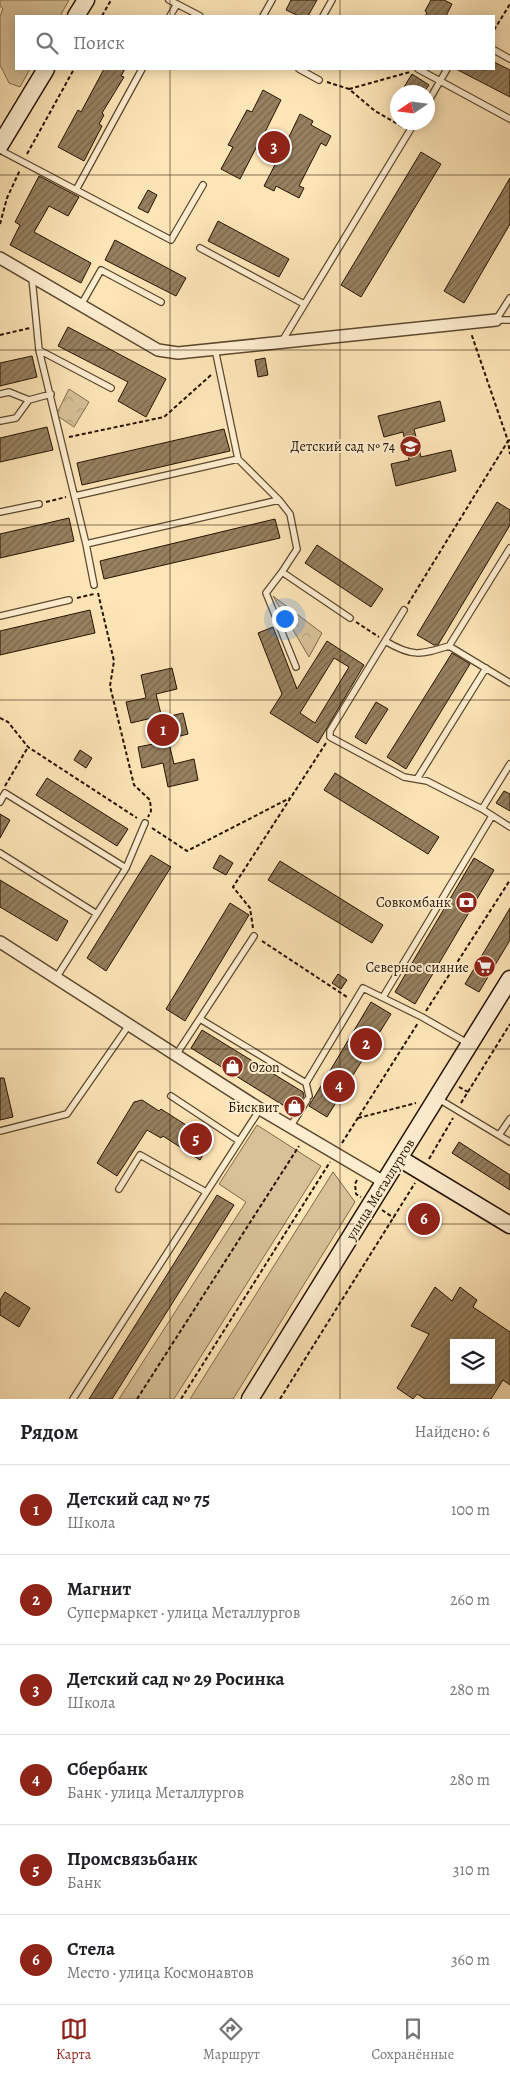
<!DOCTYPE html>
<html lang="ru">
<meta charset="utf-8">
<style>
body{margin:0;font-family:Alegreya,serif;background:#f2f2f2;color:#202124}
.controls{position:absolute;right:15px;bottom:15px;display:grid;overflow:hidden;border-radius:0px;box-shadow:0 2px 12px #0003}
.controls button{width:45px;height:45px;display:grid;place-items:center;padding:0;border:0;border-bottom:1px solid #e0e0e0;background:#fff;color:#202124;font:25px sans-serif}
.compass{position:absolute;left:390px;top:85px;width:45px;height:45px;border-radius:50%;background:#fff;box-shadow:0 2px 12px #0003;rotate:257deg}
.you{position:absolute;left:284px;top:618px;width:18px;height:18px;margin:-12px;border:4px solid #fff;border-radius:50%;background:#1a73e8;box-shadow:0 0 0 8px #1a73e833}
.badge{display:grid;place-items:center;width:32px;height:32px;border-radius:50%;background:#8f2418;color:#fff;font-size:16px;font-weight:700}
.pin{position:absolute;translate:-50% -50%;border:2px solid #fff;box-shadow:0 1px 5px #0006}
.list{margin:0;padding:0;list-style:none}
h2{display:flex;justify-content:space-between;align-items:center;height:65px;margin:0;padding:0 20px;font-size:21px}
h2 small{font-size:16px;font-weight:400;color:#757577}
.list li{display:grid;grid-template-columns:32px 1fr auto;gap:15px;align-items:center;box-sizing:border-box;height:90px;padding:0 20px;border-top:1px solid #e0e0e0}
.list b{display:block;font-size:19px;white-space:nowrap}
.list p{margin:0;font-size:16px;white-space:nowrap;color:#757577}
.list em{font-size:16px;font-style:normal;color:#757577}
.icon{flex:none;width:28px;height:28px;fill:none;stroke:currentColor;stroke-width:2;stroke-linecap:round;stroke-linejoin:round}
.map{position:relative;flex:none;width:510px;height:1399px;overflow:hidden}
.search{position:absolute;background:#fff;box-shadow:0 2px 12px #0003;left:15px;right:15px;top:15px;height:55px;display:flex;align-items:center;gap:12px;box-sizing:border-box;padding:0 18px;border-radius:0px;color:#757577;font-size:19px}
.sheet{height:605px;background:#fff}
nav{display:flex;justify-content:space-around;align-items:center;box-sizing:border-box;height:70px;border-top:1px solid #e0e0e0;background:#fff;font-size:14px;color:#757577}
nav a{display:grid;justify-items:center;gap:2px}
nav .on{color:#8f2418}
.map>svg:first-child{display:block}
</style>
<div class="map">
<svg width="510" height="1399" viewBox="0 0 510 1399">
<defs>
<pattern id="forest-crowns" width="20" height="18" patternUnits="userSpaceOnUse" patternTransform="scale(1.25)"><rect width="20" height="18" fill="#d8c198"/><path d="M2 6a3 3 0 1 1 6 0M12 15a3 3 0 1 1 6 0" fill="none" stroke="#b9a581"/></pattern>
<pattern id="building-hatch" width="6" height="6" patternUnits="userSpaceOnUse" patternTransform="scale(1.25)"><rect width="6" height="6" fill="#96805f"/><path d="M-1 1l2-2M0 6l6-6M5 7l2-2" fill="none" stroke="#7a684c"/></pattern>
</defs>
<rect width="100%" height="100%" fill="#fde5b7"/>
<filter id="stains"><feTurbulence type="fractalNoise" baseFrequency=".004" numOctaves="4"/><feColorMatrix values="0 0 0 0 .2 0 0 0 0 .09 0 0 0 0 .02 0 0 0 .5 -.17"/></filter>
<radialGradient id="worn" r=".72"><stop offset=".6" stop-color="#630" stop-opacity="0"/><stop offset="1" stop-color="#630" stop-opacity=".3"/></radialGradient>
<path fill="#d8c198" stroke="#7f6a4c" d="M0,0H69L60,16H16V69H30L20,87L9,83L0,65V16L3,9L0,6Z
M257,1125L321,1166L174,1399H119L246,1202L219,1184Z
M333,1172L355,1202L233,1399H190Z"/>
<path fill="url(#forest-crowns)" stroke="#7f6a4c" d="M69,389L89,402L74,427L56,415Z
M273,596L322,633L309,657Z"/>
<path fill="url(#building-hatch)" stroke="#261300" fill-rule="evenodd" d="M291,0H317L308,16H299L286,10Z
M431,0H444L452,4L446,16H425L427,13L425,11Z
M494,62L510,70V97L456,69H494Z
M104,69H125L121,76L124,77L102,113L104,115L99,124L102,126L84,161L58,147L78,110L81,112Z
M412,74L429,85L424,92H401Z
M263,90L281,100L265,132L286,143L300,114L313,121L311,125L331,136L326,146L321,143L299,186L304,188L299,198L276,186L274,191L264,186L279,157L257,146L240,179L221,169L233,147L228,145L247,110L252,112Z
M421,152L441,164L361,297L341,285Z
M39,176L79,197L68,216L49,206L34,232L91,263L81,283L10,245L20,225L15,222Z
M510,178V224L464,303L444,291Z
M148,190L157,195L148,213L138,208Z
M218,221L289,259L279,277L208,241Z
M115,240L186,278L176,296L105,260Z
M68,327L166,379L146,417L118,401L128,382L58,346Z
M32,356L37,377L0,386V363Z
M265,358L268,375L258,377L255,360Z
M440,401L445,421L414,429L421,457L451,450L456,471L396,486L391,464L409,460L403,432L384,437L378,416Z
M47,427L53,450L0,462V438Z
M224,429L230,451L82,485L77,463Z
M497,502L510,510V525L438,645H434L417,635Z
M69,518L74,541L0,558V534Z
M275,519L280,538L104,579L100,561Z
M317,545L383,589L371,607L305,563Z
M90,610L95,633L0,655V631Z
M273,627L297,689L327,641L364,665L318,743L270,713L282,694L258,633ZM334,658L349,667L315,723L300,713Z
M452,653L470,664L406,769L387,757Z
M172,668L177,689L156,694L162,718L183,713L188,734L168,739L174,764L194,759L198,780L168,787L163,763L142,768L138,747L158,743L152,718L131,723L126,702L146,698L141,675Z
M376,702L388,709L366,744L355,737Z
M80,750L92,758L86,768L74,760Z
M335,773L439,837L428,854L324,790Z
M47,778L128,829L117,846L36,795Z
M504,791L510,794V811L496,803Z
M0,814L10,820L0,838Z
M151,855L171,867L106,971L87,958Z
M220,855L233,863L226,875L213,868Z
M474,858L494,870L415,1004L395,992Z
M280,861L383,925L372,943L268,880Z
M0,880L68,921L57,941L0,907Z
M230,903L249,915L185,1021L166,1009Z
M510,908V940L479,992L465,984Z
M338,974L347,980L341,989L332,983Z
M371,1002L391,1014L327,1117L309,1106Z
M202,1030L303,1092L304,1096L294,1112L191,1048Z
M0,1078H4L13,1117L0,1120Z
M142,1100L159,1111L161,1109L211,1141L200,1160L163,1136L161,1138L147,1130L117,1176L97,1163L134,1102Z
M459,1142L510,1175V1190L452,1153Z
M217,1195L234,1205L112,1399H89Z
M435,1287L452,1301L460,1287L477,1300L473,1307L510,1332V1385L503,1380L491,1399H425L417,1394L413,1399L397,1388L429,1334L411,1326ZM454,1343H491V1380H454Z
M5,1292L30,1308L19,1327L0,1315V1300Z"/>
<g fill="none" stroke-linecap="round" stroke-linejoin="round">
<defs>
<path id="lane" d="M169,0L177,4L170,16
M177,4L200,16
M263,16L272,0
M323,16L332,0
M494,50L510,59
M299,69L319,80
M418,69L510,119
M428,102L447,69
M0,150L171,240L203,185
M76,190L142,69
M200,248L304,304
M32,278L39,350L86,544L94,585
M81,305L101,270L161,302
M496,320L510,298
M496,320H510
M281,343L415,122
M215,349L238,459L279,500L290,514L297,549L282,572L350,618
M39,350L111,388
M0,394L9,392L29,400
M0,421L16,418L29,400L51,394
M75,496L238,459
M0,512L39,504
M86,544L279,500
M282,572L266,593L296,667
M404,610L330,731V737L404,777L427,781L482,809L510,827
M0,616L69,600
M385,641C412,657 420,655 449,646L510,548
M449,646L510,683
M417,779L486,668
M0,802L5,793L126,868L56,978
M482,809L510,764
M0,853L97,914
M126,868L145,823
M383,997L492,816
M200,1019L306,1083L363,988L422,1017L469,1044
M176,1055L254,936
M306,1083L309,1096
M171,1096L239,1141
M437,1098L510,1142
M290,1127L307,1100
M0,1131L67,1114L129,1025
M499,1135L510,1119
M119,1189L140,1155L206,1192
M73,1399L260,1109"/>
<path id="street" d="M0,258L158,350L178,353L496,320
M0,942L260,1109L384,1182"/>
<path id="secondary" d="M76,16L86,0
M0,145L46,69
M399,1158L510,1225
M250,1399L510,979"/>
</defs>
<use href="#lane" stroke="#5c482e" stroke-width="8"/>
<use href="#street" stroke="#5c482e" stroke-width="14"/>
<use href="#secondary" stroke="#261300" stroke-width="19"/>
<path stroke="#261300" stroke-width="2" stroke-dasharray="4 2.5" stroke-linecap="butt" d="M102,16L111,0
M494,30L510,4
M327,82L349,89L375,111L403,127
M349,89L410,72
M27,154L74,69
M0,224L7,198L20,170
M0,335L30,328
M69,437L164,417L211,375
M510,440L508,441L510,454
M46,502L66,497
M98,593L114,661L110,686L134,785L150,800L151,811L148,817
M77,598L94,594
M408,604L508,441L471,333
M356,622L379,637
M0,718L8,722L28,747L137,818
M5,786L28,747
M152,828L187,851L290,798
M253,928L250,908L233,887L326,743
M262,941L347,997
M426,1011L510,880
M459,1087L468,1092
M461,1103L510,1024
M358,1118L416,1103
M342,1143L418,1023
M429,1159L453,1118
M357,1180L355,1184L356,1194L361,1197
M382,1210L394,1218
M137,1399L299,1146
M181,1399L330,1162
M280,1399L415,1183"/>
<use href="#lane" stroke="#feeed0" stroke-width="5.5"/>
<use href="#street" stroke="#feeed0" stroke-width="11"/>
<use href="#secondary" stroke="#feeed0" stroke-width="16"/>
</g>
<path fill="none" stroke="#261300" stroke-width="1" stroke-opacity="0.55" d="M170,0V16M340,0V16M170,69V1399M340,69V1399M0,175H510M0,350H510M0,525H510M0,700H510M0,874H510M0,1049H510M0,1224H510"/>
<defs>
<symbol id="school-disc" viewBox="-11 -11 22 22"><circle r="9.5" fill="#8f2418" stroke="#feeed0"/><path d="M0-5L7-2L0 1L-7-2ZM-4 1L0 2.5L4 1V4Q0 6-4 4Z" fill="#fff"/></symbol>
<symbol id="bank-disc" viewBox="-11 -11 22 22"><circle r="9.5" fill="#8f2418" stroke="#feeed0"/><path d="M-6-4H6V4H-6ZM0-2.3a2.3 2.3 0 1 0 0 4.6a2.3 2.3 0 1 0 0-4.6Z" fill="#fff"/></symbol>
<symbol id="supermarket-disc" viewBox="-11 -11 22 22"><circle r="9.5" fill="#8f2418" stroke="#feeed0"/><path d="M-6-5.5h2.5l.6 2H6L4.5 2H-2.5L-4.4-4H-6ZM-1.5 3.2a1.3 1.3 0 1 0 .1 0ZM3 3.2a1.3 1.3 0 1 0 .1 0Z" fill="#fff"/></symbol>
<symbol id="shop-disc" viewBox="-11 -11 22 22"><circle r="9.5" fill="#8f2418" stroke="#feeed0"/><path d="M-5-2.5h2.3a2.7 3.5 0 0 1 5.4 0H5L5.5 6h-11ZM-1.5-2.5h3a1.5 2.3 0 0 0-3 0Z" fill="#fff"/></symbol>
</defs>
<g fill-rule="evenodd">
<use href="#school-disc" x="398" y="434" width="25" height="25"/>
<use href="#bank-disc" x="454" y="890" width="25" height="25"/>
<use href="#supermarket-disc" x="472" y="954" width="25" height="25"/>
<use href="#shop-disc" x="220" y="1054" width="25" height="25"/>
<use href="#shop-disc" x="282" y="1094" width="25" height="25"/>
</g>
<g text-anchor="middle" stroke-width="4" stroke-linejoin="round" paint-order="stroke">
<g font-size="14" fill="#261300" stroke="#feeed0" text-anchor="end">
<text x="395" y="451">Детский сад № 74</text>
<text x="451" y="907">Совкомбанк</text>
<text x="469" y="972">Северное сияние</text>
<text x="249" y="1072" text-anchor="start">Ozon</text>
<text x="279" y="1112">Бисквит</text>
</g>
<g font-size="14" fill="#261300" stroke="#feeed0">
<text transform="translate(380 1189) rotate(-58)" y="5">улица Металлургов</text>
</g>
</g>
<rect width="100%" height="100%" filter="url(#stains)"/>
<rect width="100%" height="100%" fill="url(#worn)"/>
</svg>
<div class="controls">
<button><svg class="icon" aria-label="layers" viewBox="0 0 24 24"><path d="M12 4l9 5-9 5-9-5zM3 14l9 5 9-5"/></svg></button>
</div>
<svg class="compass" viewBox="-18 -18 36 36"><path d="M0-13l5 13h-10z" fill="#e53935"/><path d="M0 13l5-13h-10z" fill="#757577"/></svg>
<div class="you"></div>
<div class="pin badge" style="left:163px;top:730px">1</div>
<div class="pin badge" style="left:366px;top:1044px">2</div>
<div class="pin badge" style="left:274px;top:147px">3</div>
<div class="pin badge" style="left:339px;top:1086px">4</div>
<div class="pin badge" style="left:196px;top:1139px">5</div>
<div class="pin badge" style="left:424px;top:1219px">6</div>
<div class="search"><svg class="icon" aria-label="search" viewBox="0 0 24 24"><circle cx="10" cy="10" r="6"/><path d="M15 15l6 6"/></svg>Поиск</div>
</div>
<section class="sheet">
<h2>Рядом<small>Найдено: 6</small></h2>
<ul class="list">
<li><span class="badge">1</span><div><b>Детский сад № 75</b><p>Школа</p></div><em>100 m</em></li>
<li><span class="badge">2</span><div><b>Магнит</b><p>Супермаркет · улица Металлургов</p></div><em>260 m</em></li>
<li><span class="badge">3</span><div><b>Детский сад № 29 Росинка</b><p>Школа</p></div><em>280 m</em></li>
<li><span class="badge">4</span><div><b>Сбербанк</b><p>Банк · улица Металлургов</p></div><em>280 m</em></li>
<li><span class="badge">5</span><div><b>Промсвязьбанк</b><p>Банк</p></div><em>310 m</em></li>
<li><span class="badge">6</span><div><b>Стела</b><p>Место · улица Космонавтов</p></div><em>360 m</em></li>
</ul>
</section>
<nav>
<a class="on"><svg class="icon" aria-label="map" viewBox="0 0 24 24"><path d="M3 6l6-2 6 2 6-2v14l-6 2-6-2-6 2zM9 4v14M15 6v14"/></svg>Карта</a>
<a><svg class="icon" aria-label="directions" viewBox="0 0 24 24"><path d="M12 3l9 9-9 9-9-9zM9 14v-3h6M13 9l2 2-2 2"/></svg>Маршрут</a>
<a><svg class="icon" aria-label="saved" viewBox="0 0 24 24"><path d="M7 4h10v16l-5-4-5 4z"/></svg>Сохранённые</a>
</nav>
